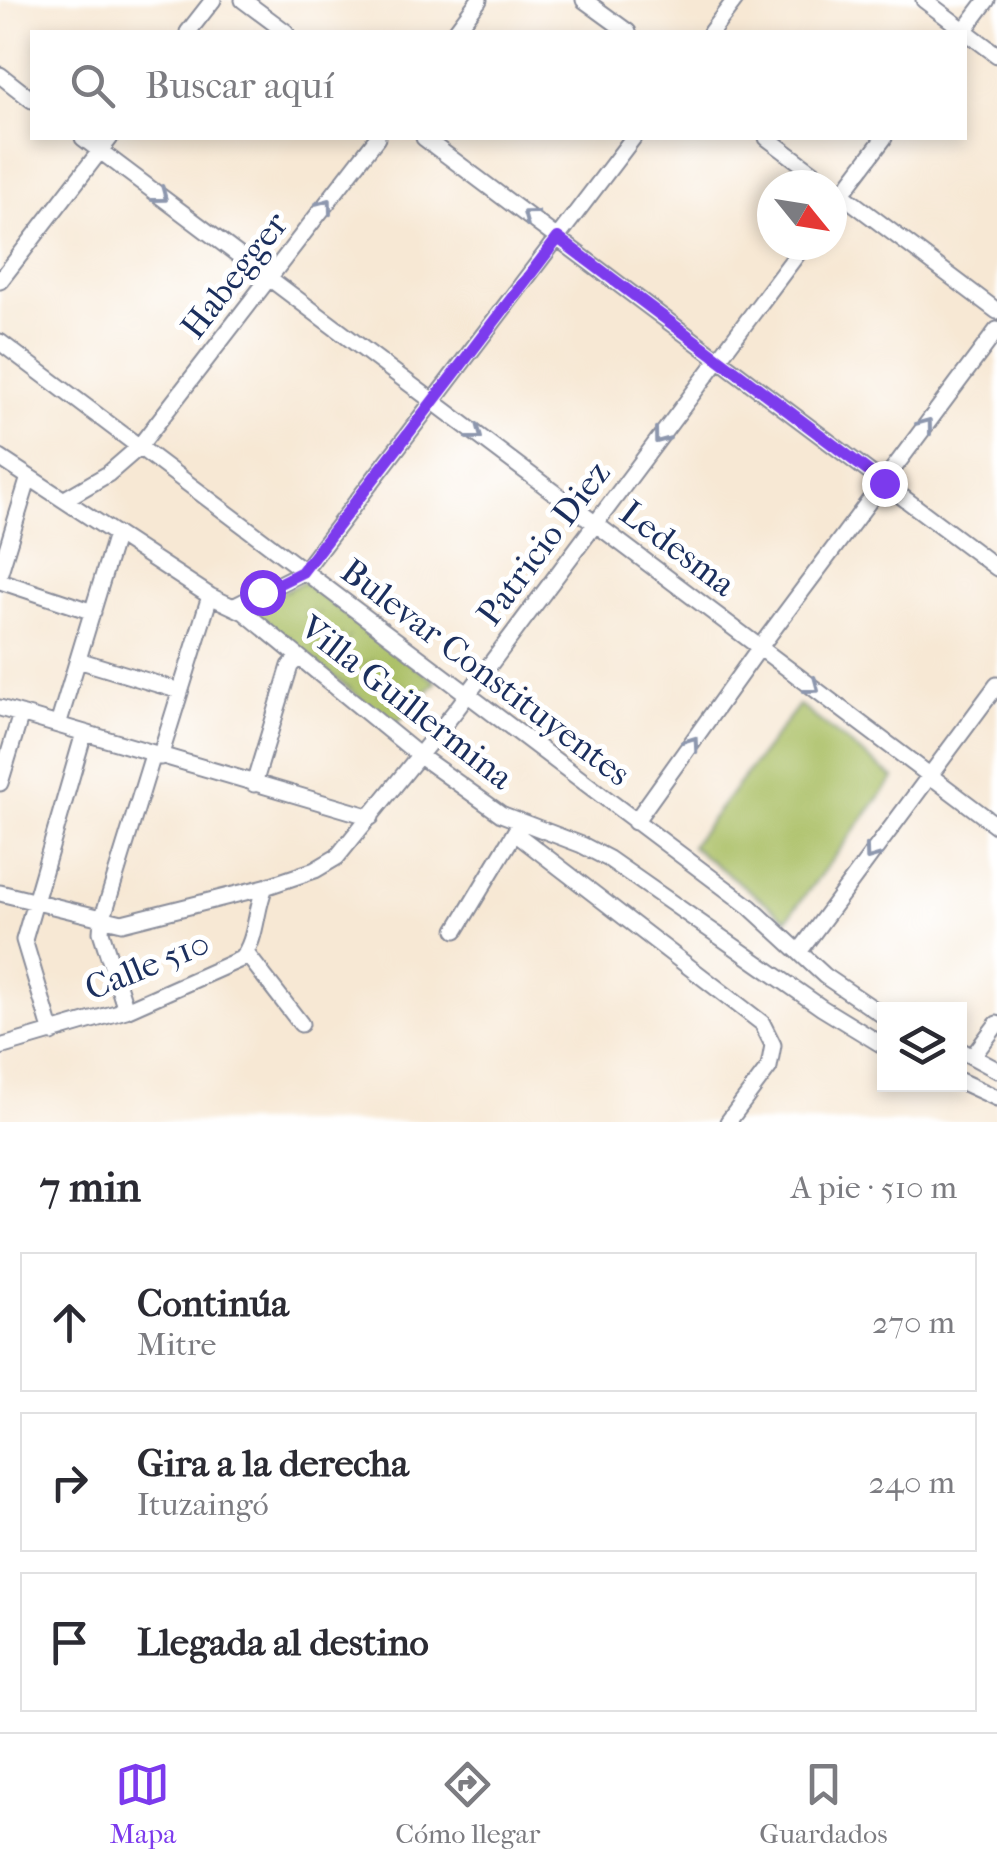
<!DOCTYPE html>
<html lang="es">
<meta charset="utf-8">
<style>
body{margin:0;font-family:"IM FELL French Canon",serif;background:#f2f2f3;color:#2b2b33}
.controls{position:absolute;right:30px;bottom:30px;display:grid;overflow:hidden;border-radius:0px;box-shadow:0 5px 15px #0003}
.controls button{width:90px;height:90px;display:grid;place-items:center;padding:0;border:0;border-bottom:2px solid #e1e1e2;background:#fff;color:#2b2b33;font:50px sans-serif}
.compass{position:absolute;left:757px;top:170px;width:90px;height:90px;border-radius:50%;background:#fff;box-shadow:0 5px 15px #0003;rotate:120deg}
.stop{position:absolute;width:30px;height:30px;margin:-22px;border:8px solid #7c3aed;border-radius:50%;background:#fff}
.stop.end{background:#7c3aed;border-color:#fff;box-shadow:0 2px 10px #0008}
.list{margin:0;padding:0;list-style:none}
h2{display:flex;justify-content:space-between;align-items:center;height:130px;margin:0;padding:0 40px;font-size:42px}
h2 small{font-size:32px;font-weight:400;color:#7c7c81}
.list li{display:grid;grid-template-columns:65px 1fr auto;gap:30px;align-items:center;box-sizing:border-box;height:140px;margin:0 20px 20px;padding:0 20px;border:2px solid #e1e1e2;border-radius:0px}
.list b{display:block;font-size:38px;white-space:nowrap}
.list p{margin:0;font-size:32px;white-space:nowrap;color:#7c7c81}
.list em{font-size:32px;font-style:normal;color:#7c7c81}
.icon{flex:none;width:55px;height:55px;fill:none;stroke:currentColor;stroke-width:2;stroke-linecap:round;stroke-linejoin:round}
.map{position:relative;flex:none;width:997px;height:1122px;overflow:hidden}
.search{position:absolute;background:#fff;box-shadow:0 5px 15px #0003;left:30px;right:30px;top:30px;height:110px;display:flex;align-items:center;gap:25px;box-sizing:border-box;padding:0 35px;border-radius:0px;color:#7c7c81;font-size:38px}
.sheet{height:610px;background:#fff}
nav{display:flex;justify-content:space-around;align-items:center;box-sizing:border-box;height:140px;border-top:2px solid #e1e1e2;background:#fff;font-size:28px;color:#7c7c81}
nav a{display:grid;justify-items:center;gap:5px}
nav .on{color:#7c3aed}
.map>svg:first-child{display:block}
</style>
<div class="map">
<svg width="997" height="1122" viewBox="0 0 997 1122">
<defs>
<pattern id="park-tufts" width="24" height="20" patternUnits="userSpaceOnUse" patternTransform="scale(2.5)"><rect width="24" height="20" fill="#a9be62"/><path d="M3 7l-1-3M5 7V3M7 7l1-3M15 17l-1-3M17 17v-4M19 17l1-3" fill="none" stroke="#899b54"/></pattern>
</defs>
<rect width="100%" height="100%" fill="#fff"/>
<filter id="ink" filterUnits="userSpaceOnUse"><feTurbulence type="fractalNoise" baseFrequency=".01" numOctaves="2"/><feDisplacementMap in="SourceGraphic" scale="20" xChannelSelector="R" yChannelSelector="G"/><feConvolveMatrix kernelMatrix="1 2 1 2 8 2 1 2 1" color-interpolation-filters="sRGB"/></filter>
<filter id="wash" filterUnits="userSpaceOnUse"><feTurbulence type="fractalNoise" baseFrequency=".0048" numOctaves="4" result="noise"/><feDisplacementMap in="SourceGraphic" scale="40" xChannelSelector="R" yChannelSelector="G"/><feGaussianBlur stdDeviation="2.25" result="paint"/><feColorMatrix in="noise" values="0 0 0 0 0 0 0 0 0 0 0 0 0 0 0 0 0 1.4 0 .05"/><feComposite in="paint" operator="in"/></filter>
<g filter="url(#wash)">
<rect width="100%" height="100%" fill="#f7e8d4"/>
<path fill="url(#park-tufts)" stroke="#627660" stroke-width="2.5" d="M303,582L436,682L394,726L249,607Z"/>
<path fill="#a9be62" stroke="#627660" stroke-width="2.5" d="M799,705L894,778L787,919L691,846Z"/>
</g>
<g filter="url(#ink)">
<g fill="none" stroke-linecap="round" stroke-linejoin="round">
<defs>
<path id="minor" d="M243,0L286,32
M584,0L628,32
M924,0L997,55
M188,32L213,0
M455,32L479,0
M711,32L735,0
M963,32L987,0
M0,75L32,100
M83,138L997,826
M424,138L997,568
M767,138L830,185
M832,187L997,311
M832,207L884,138
M0,281L110,138
M0,342L750,907L825,976L884,1016
M0,458L210,596L244,612L420,756L501,814L582,845L609,859L822,1008L884,1046
M65,499L108,474L138,448L377,138
M0,572L29,477
M0,581L93,612
M235,606L303,572L633,138
M78,660L180,691
M0,708L371,817
M58,725L116,534
M160,757L210,596
M0,783L21,714
M254,784L290,666L299,657
M635,822L760,647L997,330
M515,833L762,1023L773,1045L769,1067L728,1122
M0,893L122,923L265,887L315,870L337,857L456,710L804,245
M456,930L518,827
M799,952L997,685
M246,953L301,1024
M126,1010L101,932L102,920L153,755
M52,1033L24,940L84,733
M0,1047L126,1010L241,959C257,941 255,910 265,887
M960,1050L997,1070
M973,1056L997,1024
M960,1081L997,1098"/>
</defs>
<use href="#minor" stroke="#898c99" stroke-width="19"/>
<use href="#minor" stroke="#fff" stroke-width="15"/>
</g>
<defs><path id="oneway-chevron" d="M-2-3.5L2.5 0L-2 3.5" fill="none" stroke-width="1.6" stroke-linecap="round" stroke-linejoin="round" transform="scale(2.5)"/></defs>
<g stroke="#8d97ae">
<use href="#oneway-chevron" transform="translate(161 196) rotate(37)"/>
<use href="#oneway-chevron" transform="translate(326 205) rotate(-53)"/>
<use href="#oneway-chevron" transform="translate(529 216) rotate(-143)"/>
<use href="#oneway-chevron" transform="translate(926 425) rotate(-53)"/>
<use href="#oneway-chevron" transform="translate(476 434) rotate(37)"/>
<use href="#oneway-chevron" transform="translate(660 437) rotate(127)"/>
<use href="#oneway-chevron" transform="translate(813 687) rotate(37)"/>
<use href="#oneway-chevron" transform="translate(692 743) rotate(-55)"/>
<use href="#oneway-chevron" transform="translate(871 854) rotate(126)"/>
</g>
</g>
<g fill="none" stroke-linecap="round" stroke-linejoin="round" filter="url(#ink)">
<path stroke="#7c3aed" stroke-width="12" d="M262,592L302,572L558,238L884,483"/>
</g>
<g text-anchor="middle" stroke-width="10" stroke-linejoin="round" paint-order="stroke">
<g font-size="35" fill="#1b2f5e" stroke="#fff">
<text transform="translate(234 275) rotate(-52)" y="12">Habegger</text>
<text transform="translate(543 543) rotate(-53)" y="12">Patricio Diez</text>
<text transform="translate(678 548) rotate(37)" y="12">Ledesma</text>
<text transform="translate(486 672) rotate(37)" y="12">Bulevar Constituyentes</text>
<text transform="translate(407 702) rotate(38)" y="12">Villa Guillermina</text>
<text transform="translate(147 965) rotate(-22)" y="12">Calle 510</text>
</g>
</g>
</svg>
<div class="controls">
<button><svg class="icon" aria-label="layers" viewBox="0 0 24 24"><path d="M12 4l9 5-9 5-9-5zM3 14l9 5 9-5"/></svg></button>
</div>
<svg class="compass" viewBox="-18 -18 36 36"><path d="M0-13l5 13h-10z" fill="#e53935"/><path d="M0 13l5-13h-10z" fill="#7c7c81"/></svg>
<div class="stop" style="left:262px;top:592px"></div>
<div class="stop end" style="left:884px;top:483px"></div>
<div class="search"><svg class="icon" aria-label="search" viewBox="0 0 24 24"><circle cx="10" cy="10" r="6"/><path d="M15 15l6 6"/></svg>Buscar aquí</div>
</div>
<section class="sheet">
<h2>7 min<small>A pie · 510 m</small></h2>
<ul class="list">
<li><svg class="icon" aria-label="ahead" viewBox="0 0 24 24"><path d="M12 20V5M6 11l6-6 6 6"/></svg><div><b>Continúa</b><p>Mitre</p></div><em>270 m</em></li>
<li><svg class="icon" aria-label="right" viewBox="0 0 24 24"><path d="M7 20v-9h11M14 6l5 5-5 5"/></svg><div><b>Gira a la derecha</b><p>Ituzaingó</p></div><em>240 m</em></li>
<li><svg class="icon" aria-label="arrive" viewBox="0 0 24 24"><path d="M6 21V4h12l-3 4 3 4H6"/></svg><div><b>Llegada al destino</b></div></li>
</ul>
</section>
<nav>
<a class="on"><svg class="icon" aria-label="map" viewBox="0 0 24 24"><path d="M3 6l6-2 6 2 6-2v14l-6 2-6-2-6 2zM9 4v14M15 6v14"/></svg>Mapa</a>
<a><svg class="icon" aria-label="directions" viewBox="0 0 24 24"><path d="M12 3l9 9-9 9-9-9zM9 14v-3h6M13 9l2 2-2 2"/></svg>Cómo llegar</a>
<a><svg class="icon" aria-label="saved" viewBox="0 0 24 24"><path d="M7 4h10v16l-5-4-5 4z"/></svg>Guardados</a>
</nav>
